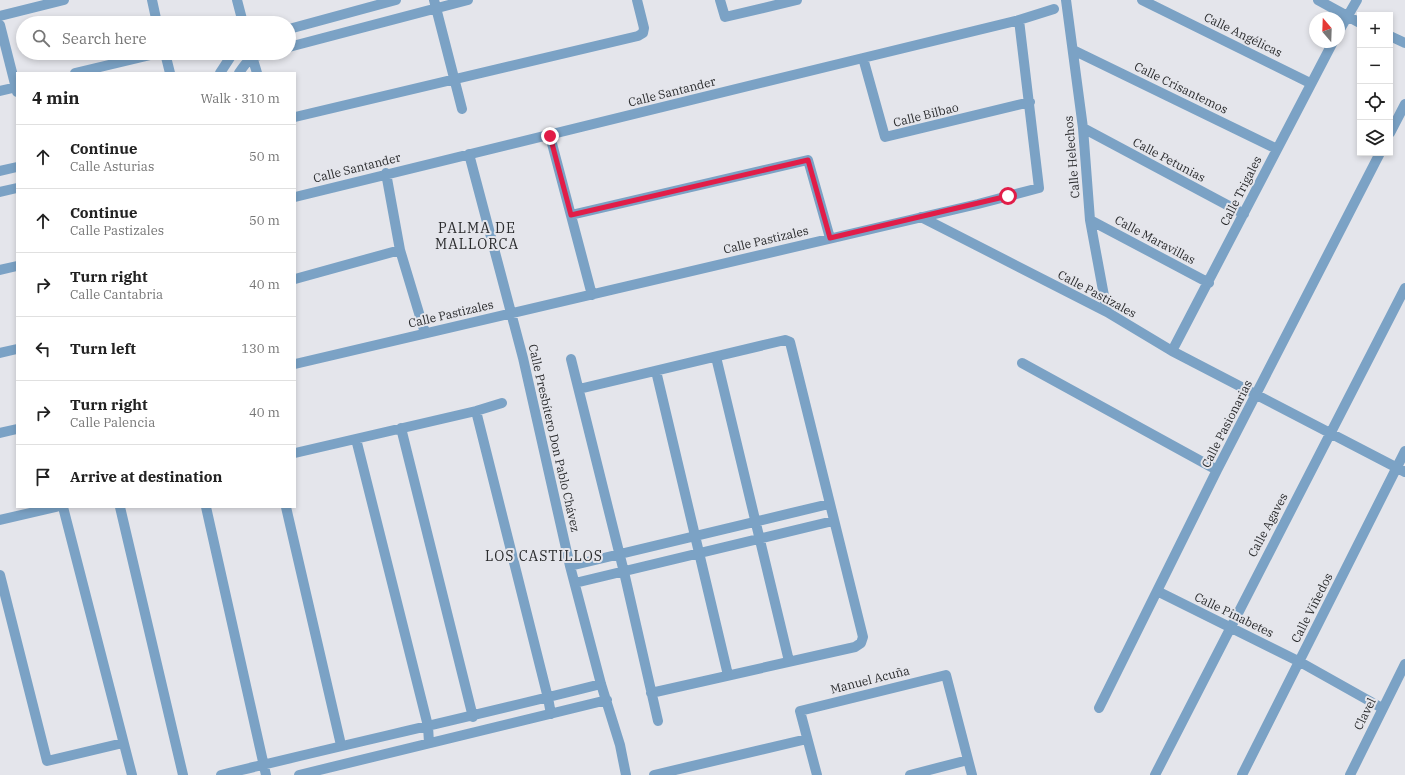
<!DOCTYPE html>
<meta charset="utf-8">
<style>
body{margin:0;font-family:"IBM Plex Serif",serif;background:#f2f2f2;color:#222}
.controls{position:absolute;right:12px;top:12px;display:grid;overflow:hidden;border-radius:0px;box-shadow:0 2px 6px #0003}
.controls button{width:36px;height:36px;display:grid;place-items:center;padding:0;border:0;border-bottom:1px solid #e0e0e0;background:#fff;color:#222;font:20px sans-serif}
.compass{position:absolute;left:1309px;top:12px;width:36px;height:36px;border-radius:50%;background:#fff;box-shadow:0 2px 6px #0003;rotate:341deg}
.stop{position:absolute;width:12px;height:12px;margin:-9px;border:3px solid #e11d48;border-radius:50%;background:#fff}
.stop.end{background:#e11d48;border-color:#fff;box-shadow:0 1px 4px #0008}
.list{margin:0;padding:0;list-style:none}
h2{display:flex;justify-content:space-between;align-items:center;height:52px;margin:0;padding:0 16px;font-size:17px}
h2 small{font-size:13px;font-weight:400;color:#767676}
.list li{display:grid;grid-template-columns:26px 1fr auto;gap:12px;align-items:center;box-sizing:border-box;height:64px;padding:0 16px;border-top:1px solid #e0e0e0}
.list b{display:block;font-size:15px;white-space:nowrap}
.list p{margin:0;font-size:13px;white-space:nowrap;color:#767676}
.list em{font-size:13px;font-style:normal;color:#767676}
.icon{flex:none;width:22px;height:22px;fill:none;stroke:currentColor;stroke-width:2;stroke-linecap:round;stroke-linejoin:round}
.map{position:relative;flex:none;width:1405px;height:775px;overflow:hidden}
.search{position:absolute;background:#fff;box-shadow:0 2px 6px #0003;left:16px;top:16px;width:280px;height:44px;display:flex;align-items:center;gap:10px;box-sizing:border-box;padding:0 14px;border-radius:22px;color:#767676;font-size:15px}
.panel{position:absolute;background:#fff;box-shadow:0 2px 6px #0003;left:16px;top:72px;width:280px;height:436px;border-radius:0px}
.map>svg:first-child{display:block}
</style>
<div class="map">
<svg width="1405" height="775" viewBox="0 0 1405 775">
<rect width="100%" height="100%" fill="#e4e5eb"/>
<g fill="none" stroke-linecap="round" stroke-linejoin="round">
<path stroke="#7ba2c5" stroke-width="10" d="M152,0L157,23
M237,0L243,23
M434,0L462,109
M720,0L725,17L797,0
M1066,0L1083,128L1090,220L1107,312
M1142,0L1310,83
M1318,0L1360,23
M0,16L64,0
M0,25L17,92
M289,29L396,0
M1339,31L1357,0
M1390,36L1405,43
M289,47L468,0
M1073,50L1277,149
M165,53L170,73
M251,53L257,73
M863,58L885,137L1030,102
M75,73L159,53
M220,73L233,53
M239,73C248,59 251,57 267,53
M0,91L17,87
M295,117L638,36L643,33L644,28L637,0
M1083,128L1244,214
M1390,133L1405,104
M550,136L592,295
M469,154L523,358L570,566L601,684L620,745L626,775
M0,171L17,167
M386,173L400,250L425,333
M0,192L17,188
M295,197L863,58L1019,20L1054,9
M571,215L808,160L830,238
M921,217L1107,312L1172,351L1405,472
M1090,220L1209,283
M0,270L17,266
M295,279L400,250
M1172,351L1333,42
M0,353L17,349
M716,357L789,661
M571,359L624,572L658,721
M1022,363L1217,470
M295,364L978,204L1039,188L1019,20
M656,371L728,675
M579,389L785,340L790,342L863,637L861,643L855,647L651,693
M476,411L548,698L551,714
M401,428L473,717
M0,433L17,429
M356,439L428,726L429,743
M295,453L476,411L502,403
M63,507L132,775
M120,507L183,775
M206,507L266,775
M286,507L341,745
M0,520L56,507
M570,566L829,504
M0,575L47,761L123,743
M575,583L833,521
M1157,591L1300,662L1382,708
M1099,708L1217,470L1380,153
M221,775C347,744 475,716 601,684
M299,775L607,700
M654,775L807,739
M817,775L800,711L946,675L972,775
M910,775L968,760
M1155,775L1405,288
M1242,775L1405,451
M1350,775L1405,664"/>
</g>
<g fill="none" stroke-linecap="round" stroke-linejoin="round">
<path stroke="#e11d48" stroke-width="5" d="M550,136L571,215L808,160L830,238L1008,196"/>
</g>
<g text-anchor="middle" stroke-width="4" stroke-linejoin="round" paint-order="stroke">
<g font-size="12" fill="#2a2b2d" stroke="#e4e5eb">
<text transform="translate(1243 35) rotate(26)" y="4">Calle Angélicas</text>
<text transform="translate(1181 88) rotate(26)" y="4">Calle Crisantemos</text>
<text transform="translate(672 92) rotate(-14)" y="4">Calle Santander</text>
<text transform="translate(926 115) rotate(-14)" y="4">Calle Bilbao</text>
<text transform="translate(1072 157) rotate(-95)" y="4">Calle Helechos</text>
<text transform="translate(1169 160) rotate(28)" y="4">Calle Petunias</text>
<text transform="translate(357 168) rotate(-14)" y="4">Calle Santander</text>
<text transform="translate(1241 191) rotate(-63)" y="4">Calle Trigales</text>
<text transform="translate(766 240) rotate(-13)" y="4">Calle Pastizales</text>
<text transform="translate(1155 240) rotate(28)" y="4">Calle Maravillas</text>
<text transform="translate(1097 294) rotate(28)" y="4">Calle Pastizales</text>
<text transform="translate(451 314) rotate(-13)" y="4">Calle Pastizales</text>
<text transform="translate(1227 424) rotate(-63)" y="4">Calle Pasionarias</text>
<text transform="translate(554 438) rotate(77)" y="4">Calle Presbítero Don Pablo Chávez</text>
<text transform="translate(1268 525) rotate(-62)" y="4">Calle Agaves</text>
<text transform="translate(1312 608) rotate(-63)" y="4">Calle Viñedos</text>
<text transform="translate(1234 615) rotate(26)" y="4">Calle Pinabetes</text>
<text transform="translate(870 680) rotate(-14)" y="4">Manuel Acuña</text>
<text transform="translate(1365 714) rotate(-64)" y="4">Clavel</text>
</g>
<g font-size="14" letter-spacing="1" fill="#2a2b2d" stroke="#e4e5eb">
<text x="477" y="233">PALMA DE<tspan x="477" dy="16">MALLORCA</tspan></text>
<text x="544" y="561">LOS CASTILLOS</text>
</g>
</g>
</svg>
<div class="controls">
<button>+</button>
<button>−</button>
<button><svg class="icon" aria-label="locate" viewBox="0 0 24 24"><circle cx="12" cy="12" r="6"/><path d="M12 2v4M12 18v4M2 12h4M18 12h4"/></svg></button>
<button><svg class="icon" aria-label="layers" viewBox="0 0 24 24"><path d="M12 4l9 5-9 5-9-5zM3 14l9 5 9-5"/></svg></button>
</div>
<svg class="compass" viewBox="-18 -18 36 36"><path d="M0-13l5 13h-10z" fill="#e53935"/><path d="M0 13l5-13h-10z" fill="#767676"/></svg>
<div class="stop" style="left:1008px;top:196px"></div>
<div class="stop end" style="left:550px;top:136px"></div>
<div class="search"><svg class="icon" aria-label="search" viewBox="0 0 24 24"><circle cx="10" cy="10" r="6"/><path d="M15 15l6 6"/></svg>Search here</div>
<section class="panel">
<h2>4 min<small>Walk · 310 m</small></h2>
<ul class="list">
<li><svg class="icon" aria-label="ahead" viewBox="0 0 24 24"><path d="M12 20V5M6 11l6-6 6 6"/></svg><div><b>Continue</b><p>Calle Asturias</p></div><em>50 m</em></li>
<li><svg class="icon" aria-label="ahead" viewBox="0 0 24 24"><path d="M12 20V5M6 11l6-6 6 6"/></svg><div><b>Continue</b><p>Calle Pastizales</p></div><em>50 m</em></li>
<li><svg class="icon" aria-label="right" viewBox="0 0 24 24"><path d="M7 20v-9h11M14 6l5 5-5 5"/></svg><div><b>Turn right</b><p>Calle Cantabria</p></div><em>40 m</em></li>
<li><svg class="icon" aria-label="left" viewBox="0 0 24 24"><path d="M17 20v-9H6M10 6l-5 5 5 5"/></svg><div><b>Turn left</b></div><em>130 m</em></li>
<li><svg class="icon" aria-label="right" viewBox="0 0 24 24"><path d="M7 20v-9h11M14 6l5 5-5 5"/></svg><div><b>Turn right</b><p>Calle Palencia</p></div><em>40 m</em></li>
<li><svg class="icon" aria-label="arrive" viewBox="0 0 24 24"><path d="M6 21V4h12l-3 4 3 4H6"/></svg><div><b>Arrive at destination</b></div></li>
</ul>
</section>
</div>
